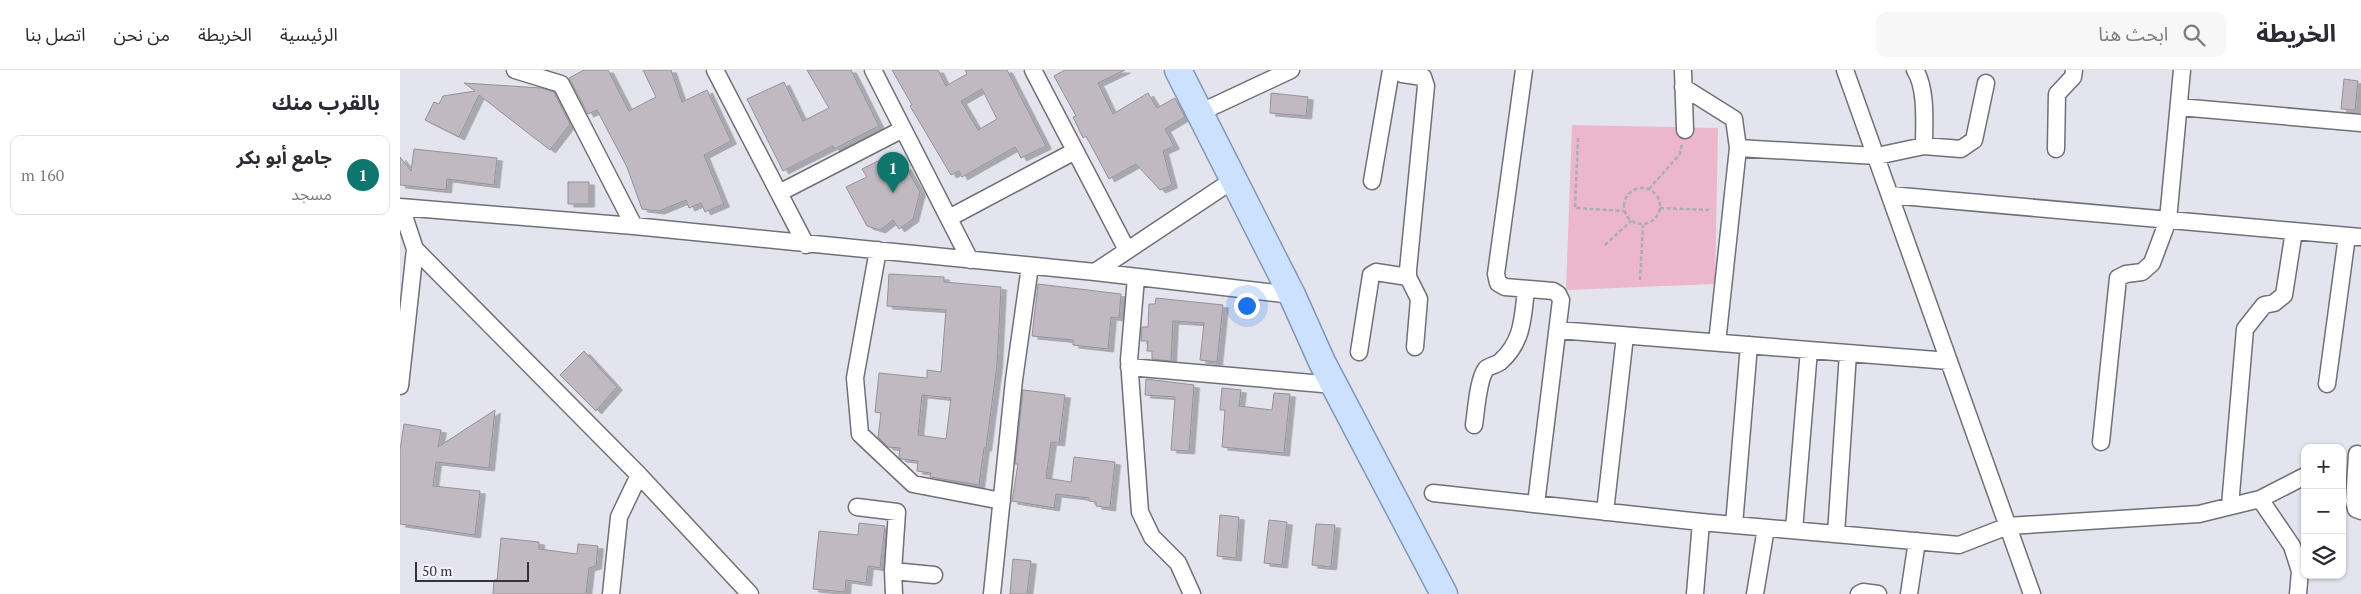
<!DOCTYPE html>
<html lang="ar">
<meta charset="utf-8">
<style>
body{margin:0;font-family:"PT Serif","Noto Sans Arabic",serif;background:#f7f7f7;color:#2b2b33;direction:rtl}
.controls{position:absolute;right:15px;bottom:15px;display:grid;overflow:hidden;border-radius:10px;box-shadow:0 1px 4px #0004}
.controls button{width:45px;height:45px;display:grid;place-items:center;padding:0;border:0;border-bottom:1px solid #e1e1e2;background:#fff;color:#2b2b33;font:25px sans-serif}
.scale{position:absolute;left:15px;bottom:12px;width:114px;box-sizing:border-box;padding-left:5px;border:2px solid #343438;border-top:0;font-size:14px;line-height:18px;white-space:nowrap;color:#343438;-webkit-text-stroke:4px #f2f1fc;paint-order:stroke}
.you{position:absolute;left:846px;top:235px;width:18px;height:18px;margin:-12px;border:4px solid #fff;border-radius:50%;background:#1a73e8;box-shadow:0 0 0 8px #1a73e833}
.badge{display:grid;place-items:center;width:32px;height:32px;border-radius:50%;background:#0f766e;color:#fff;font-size:16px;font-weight:700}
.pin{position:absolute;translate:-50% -41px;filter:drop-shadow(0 1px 2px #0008)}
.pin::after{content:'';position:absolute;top:26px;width:18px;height:15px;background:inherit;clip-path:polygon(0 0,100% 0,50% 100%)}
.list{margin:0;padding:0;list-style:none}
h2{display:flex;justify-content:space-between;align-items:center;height:65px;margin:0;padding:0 20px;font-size:21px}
h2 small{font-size:16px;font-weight:400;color:#7c7c81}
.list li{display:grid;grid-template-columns:32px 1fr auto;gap:15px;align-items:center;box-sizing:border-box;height:80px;margin:0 10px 10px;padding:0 10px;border:1px solid #e1e1e2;border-radius:10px}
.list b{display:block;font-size:19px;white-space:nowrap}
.list p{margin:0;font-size:16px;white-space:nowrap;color:#7c7c81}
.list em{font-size:16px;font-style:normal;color:#7c7c81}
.icon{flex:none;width:28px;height:28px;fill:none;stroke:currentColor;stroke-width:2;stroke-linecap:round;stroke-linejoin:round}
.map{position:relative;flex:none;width:1961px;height:524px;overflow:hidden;direction:ltr}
header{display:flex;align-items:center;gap:30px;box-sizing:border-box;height:70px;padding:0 25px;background:#fff;border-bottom:1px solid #e1e1e2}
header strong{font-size:24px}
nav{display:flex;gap:28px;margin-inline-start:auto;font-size:18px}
.search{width:350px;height:45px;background:#f7f7f7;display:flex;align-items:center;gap:12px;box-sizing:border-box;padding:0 18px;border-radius:10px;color:#7c7c81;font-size:19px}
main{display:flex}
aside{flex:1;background:#fff}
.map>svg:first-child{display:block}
</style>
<header>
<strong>الخريطة</strong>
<div class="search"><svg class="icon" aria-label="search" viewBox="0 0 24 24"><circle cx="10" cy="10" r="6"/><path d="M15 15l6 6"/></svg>ابحث هنا</div>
<nav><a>الرئيسية</a><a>الخريطة</a><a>من نحن</a><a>اتصل بنا</a></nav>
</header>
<main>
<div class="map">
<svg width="1961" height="524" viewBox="0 0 1961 524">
<defs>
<filter id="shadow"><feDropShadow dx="5.5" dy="3" stdDeviation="0" flood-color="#0004"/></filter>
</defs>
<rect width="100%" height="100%" fill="#e4e4ee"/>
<path fill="#ecb6cc" d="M1172,55L1318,58L1315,214L1166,220Z"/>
<path fill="#c0b9c1" stroke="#979098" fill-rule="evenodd" filter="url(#shadow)" d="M184,0H208L229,41L256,27L243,0H271L282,32L307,20L331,71L304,85L324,134L305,142L301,133L289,138L286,130L259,141L242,139L227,97L197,40L188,44L169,8Z
M407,0H451L479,56L434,79L433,76L383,101L347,29L384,12L403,51L429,38Z
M492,0H538L546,16L567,4L565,0H607L646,76L621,88L615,77L562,107L559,101L551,105L510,36L512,35ZM582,19L597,49L578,60L561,31Z
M665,0H725L698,13L713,44L748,23L757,38L775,28L785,47L765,59L774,76L763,81L772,115L760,120L736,94L709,109L686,66L683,68L673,47L676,46L654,6Z
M1944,9L1958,11L1955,40L1941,39Z
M64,13L141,18L154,22L170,54L150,80L79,25L59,67L25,50L34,32L39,34L43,26L75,21Z
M871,23L908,27L906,46L870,43Z
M14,79L97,88L94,115L47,109L46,120L0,115V87L11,101Z
M478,91L506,97L520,122L513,149L499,159L493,150L480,160L467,156L446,117L467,107L462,99Z
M168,112H189V134H168Z
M489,204L544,207V212L601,217L597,295L586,378H584L579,415L530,407L531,403L517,401L518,391L501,389L499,387L500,378L488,377L478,367L481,343L475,342L479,303L527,308V300L541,302L546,240L487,236ZM522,325L551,328L546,369L518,365Z
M638,214L721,224L719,248L711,247L708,279L673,275V270L632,266Z
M756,228L823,235L817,292L800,290L804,253L773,251L771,291L752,289V281H747L748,271H741L742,257H748L749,234H755Z
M184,281L217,317L196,341L160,305Z
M746,309L794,315L789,381L771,380L775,327L745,325Z
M822,318L841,320L839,336L872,340L874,323L890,324L884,383L822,377L825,340H820Z
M623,320L665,325L659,373L651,372L646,408L671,412L674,387L715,392L710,438L696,436V432L689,431V428L656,424L654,438L612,431L618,394H615Z
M95,340L89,398L36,392L33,416L80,421L75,465L0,454V380L4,354L41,360L38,377Z
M820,445L839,447L836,488L817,486Z
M869,450L887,452L882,495L864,493Z
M459,453L485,456L480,498L468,496L466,513L446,510L445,522L413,519L419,461L458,465Z
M916,454L935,455L931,497L912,495Z
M101,468L139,472V479L177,484L178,474L198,476L196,496L189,498L186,524H93L94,510H97Z
M613,489L631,491L627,524H610Z"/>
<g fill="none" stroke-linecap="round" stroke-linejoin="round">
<defs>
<path id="street" d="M115,0L161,14L234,156
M315,0L406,175
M473,0L570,190
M633,0L727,180
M997,0L1002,4L1023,7L1026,16L1008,200V207L1019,229L1015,277
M1124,0L1096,204L1098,213L1105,217L1153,221L1158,224L1161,230L1136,434
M1283,0L1285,60
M1445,0L1632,524
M1515,0C1527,19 1524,54 1524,76
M1283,17L1334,49L1338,78
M1779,37L1961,53
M799,43L891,0
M1656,79L1657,24L1673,7L1674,0
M972,111L991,0
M379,123L503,59
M1490,125L1961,167
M0,137L234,156L695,202L892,225
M549,148L675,81
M15,179L239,405L350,524
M478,180L455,308L460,364L513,414L602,431
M695,202L833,110
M736,208L729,290L740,442L752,467L778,493L792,524
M1158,260L1549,291
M1317,273L1338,78L1477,86L1524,76L1561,79L1574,70L1586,13
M959,282L971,205L976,202L1008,207
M729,297L934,315
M1927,314L1947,166
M0,316L15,179L1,137
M1074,355C1076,342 1078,309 1086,299C1089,296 1096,295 1100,292C1123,272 1123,247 1126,219
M1701,372L1718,208L1726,204L1742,202L1752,193L1768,150L1782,0
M1957,384L1954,431L1956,439L1961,441
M1033,423L1301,452L1559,475L1608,456L1799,444L1860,429L1905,406
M1860,429L1892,476L1900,501L1898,524
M1830,436L1845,259L1864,235L1874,233L1884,225L1894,161
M457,437L497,442L493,501
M1205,442L1225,266
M1334,455L1349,275
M1394,460L1409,280
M1436,464L1448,283
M211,524L219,447L239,405
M494,524L493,501L534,505
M592,524L614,310L630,196
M1295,524L1301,452
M1355,524L1366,458
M1459,524L1463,522L1478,524
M1509,524L1517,471"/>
<path id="primary" d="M778,0L892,225L922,292L1044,524"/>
</defs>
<use href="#street" stroke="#707079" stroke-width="19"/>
<use href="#primary" stroke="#8097b8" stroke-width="29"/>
<path stroke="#acacb4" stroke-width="2.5" stroke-dasharray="4 2.5" stroke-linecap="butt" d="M1178,68L1175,138L1224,141
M1224 136a18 18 0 1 1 36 0a18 18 0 1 1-36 0Z
M1249,119L1280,84L1282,73
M1260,138L1309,140
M1205,175L1231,151
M1240,210L1243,155"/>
<use href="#street" stroke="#fff" stroke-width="16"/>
<use href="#primary" stroke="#cbe1fe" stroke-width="26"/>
</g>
</svg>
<div class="controls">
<button>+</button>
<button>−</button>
<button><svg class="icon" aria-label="layers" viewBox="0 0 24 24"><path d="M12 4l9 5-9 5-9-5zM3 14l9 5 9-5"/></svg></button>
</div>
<div class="scale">50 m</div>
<div class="you"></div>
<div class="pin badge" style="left:493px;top:123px">1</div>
</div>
<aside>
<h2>بالقرب منك<small></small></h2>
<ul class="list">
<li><span class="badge">1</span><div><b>جامع أبو بكر</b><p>مسجد</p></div><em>160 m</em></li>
</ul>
</aside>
</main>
